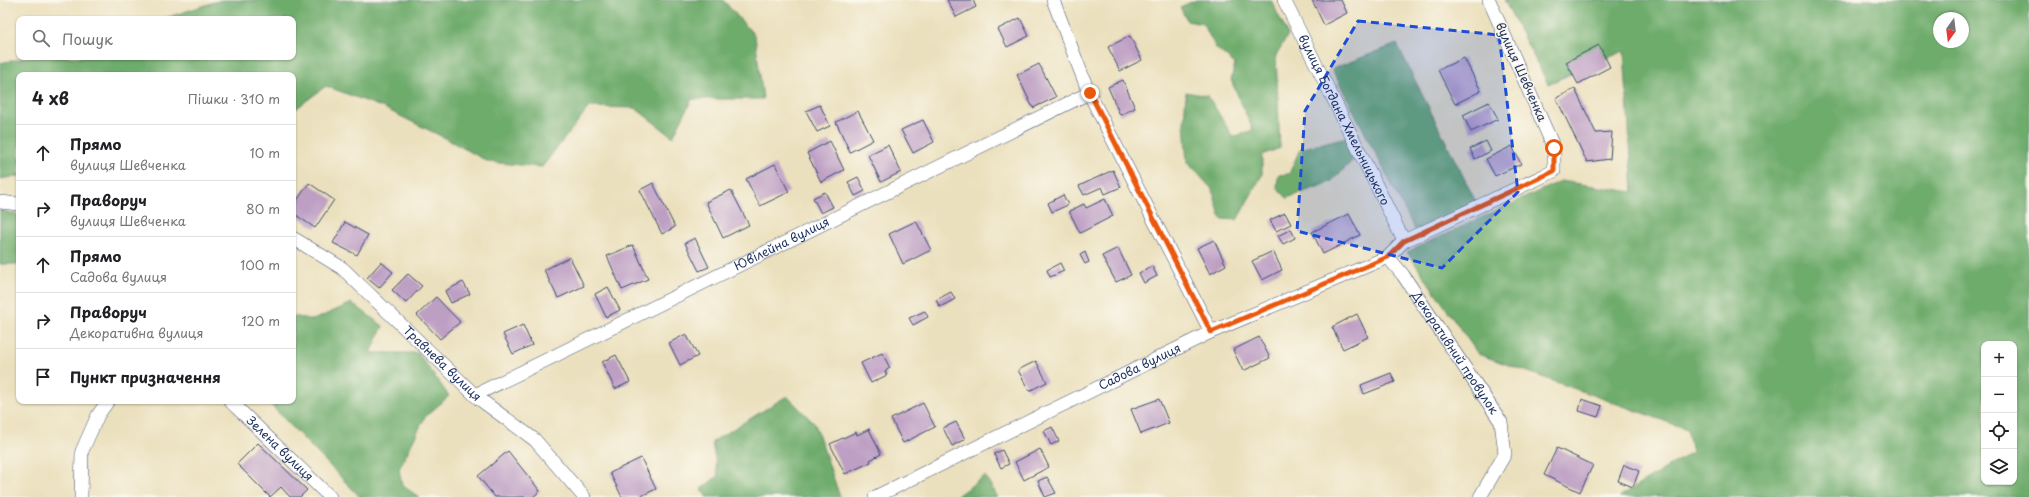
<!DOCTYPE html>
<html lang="uk">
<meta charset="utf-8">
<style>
body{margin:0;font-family:"Playpen Sans",sans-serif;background:#f6f6f6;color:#202124}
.controls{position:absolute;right:12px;bottom:12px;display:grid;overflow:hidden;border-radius:8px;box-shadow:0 1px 3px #0004}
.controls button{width:36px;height:36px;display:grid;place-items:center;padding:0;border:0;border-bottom:1px solid #e0e0e0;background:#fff;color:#202124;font:20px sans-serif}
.compass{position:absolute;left:1933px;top:12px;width:36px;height:36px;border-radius:50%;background:#fff;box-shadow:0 1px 3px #0004;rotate:194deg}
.stop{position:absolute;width:12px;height:12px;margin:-9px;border:3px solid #ea580c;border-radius:50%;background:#fff}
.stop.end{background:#ea580c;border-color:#fff;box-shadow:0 1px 4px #0008}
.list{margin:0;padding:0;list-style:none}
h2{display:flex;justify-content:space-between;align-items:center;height:52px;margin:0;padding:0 16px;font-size:17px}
h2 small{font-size:13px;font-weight:400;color:#757577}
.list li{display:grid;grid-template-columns:26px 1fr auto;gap:12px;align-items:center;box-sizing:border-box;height:56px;padding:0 16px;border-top:1px solid #e0e0e0}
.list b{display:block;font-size:15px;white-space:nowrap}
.list p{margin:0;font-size:13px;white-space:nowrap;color:#757577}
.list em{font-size:13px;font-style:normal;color:#757577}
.icon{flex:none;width:22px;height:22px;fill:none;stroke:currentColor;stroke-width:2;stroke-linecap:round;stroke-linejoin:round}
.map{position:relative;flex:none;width:2029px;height:497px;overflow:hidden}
.search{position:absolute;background:#fff;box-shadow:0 1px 3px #0004;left:16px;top:16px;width:280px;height:44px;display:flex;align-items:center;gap:10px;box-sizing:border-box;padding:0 14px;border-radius:8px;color:#757577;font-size:15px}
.panel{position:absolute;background:#fff;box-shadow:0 1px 3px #0004;left:16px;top:72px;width:280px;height:332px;border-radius:8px}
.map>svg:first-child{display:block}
</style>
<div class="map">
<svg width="2029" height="497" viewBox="0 0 2029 497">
<rect width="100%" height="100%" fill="#fbf7ec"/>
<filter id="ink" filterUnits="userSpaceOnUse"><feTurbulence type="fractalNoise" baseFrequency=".025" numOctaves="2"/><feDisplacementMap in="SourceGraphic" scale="8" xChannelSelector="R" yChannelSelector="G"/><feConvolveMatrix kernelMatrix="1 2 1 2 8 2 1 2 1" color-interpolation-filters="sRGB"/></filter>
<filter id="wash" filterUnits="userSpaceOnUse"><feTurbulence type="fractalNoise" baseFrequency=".012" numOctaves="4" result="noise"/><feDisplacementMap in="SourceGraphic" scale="16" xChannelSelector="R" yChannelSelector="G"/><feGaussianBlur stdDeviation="0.9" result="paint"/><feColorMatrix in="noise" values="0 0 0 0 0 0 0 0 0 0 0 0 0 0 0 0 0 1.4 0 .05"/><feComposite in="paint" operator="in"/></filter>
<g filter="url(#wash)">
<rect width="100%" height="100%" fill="#ebe0bd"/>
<path fill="#6eac6c" stroke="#446e65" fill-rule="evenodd" d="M221,0H723L755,36L763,99H692L673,137L635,108L589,107L542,167L489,162L441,136L384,108L326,86L293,111V75H19V176L0,179V63L29,57H293V19H162Z
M1196,0H1271L1288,35L1276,55L1280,148L1262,155V175L1237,220L1221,219L1212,189L1187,162L1184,123L1186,92L1208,96L1233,137L1253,130L1231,80L1235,64L1216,48L1203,24L1187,21L1180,7Z
M1504,0H2029V497H1619L1692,452L1687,429L1478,354L1407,252L1561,181L1633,192L1624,51L1548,84ZM1939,18H1963V42H1939ZM1984,344H2014V482H1984Z
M1397,44L1476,202L1415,230L1332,69Z
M1346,137L1354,159L1331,182L1287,198L1277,188L1278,175L1289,174L1300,149Z
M0,210L19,215V264H0Z
M352,303L383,326L371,353H418L449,396L425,417L399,469L402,485L419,497H360L267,401H293V316L313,320Z
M787,396L815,424L840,497H707L701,489L718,476L712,442Z
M985,476L998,497H955Z"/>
<g id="blocks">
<path fill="#bd9fc4" d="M947,0H973L976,7L956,17Z
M1312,0H1341L1347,13L1324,25Z
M1020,18L1029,36L1007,47L998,29Z
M1130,36L1142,60L1120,71L1108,47Z
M1599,45L1610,67L1578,84L1566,62Z
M1464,58L1481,91L1455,104L1438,70Z
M1039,64L1056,97L1033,108L1017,75Z
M1123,80L1135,108L1120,115L1108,87Z
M1575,89L1596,133L1612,132L1610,159L1587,162L1556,98Z
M1489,102L1498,119L1471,132L1463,115Z
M820,105L830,126L817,132L806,111Z
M858,111L873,140L850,152L836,122Z
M923,120L934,142L913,153L901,130Z
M830,141L844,170L821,182L807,153Z
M1486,141L1491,151L1475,159L1470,149Z
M888,145L901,172L881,182L868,155Z
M1512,146L1521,164L1495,176L1486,159Z
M775,164L789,192L760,206L746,179Z
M1113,170L1121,187L1105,194L1102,187L1084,195L1079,186Z
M858,177L865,191L855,196L848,182Z
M309,183L334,200L315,228L293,213V206Z
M653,183L675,227L662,234L640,190Z
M731,190L749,225L723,238L706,202Z
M825,192L833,207L821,213L813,198Z
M1063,195L1068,205L1052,212L1048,203Z
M1105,199L1113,216L1080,233L1069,211L1084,204L1086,208Z
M1285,213L1291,224L1276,231L1270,220Z
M1349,214L1360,235L1323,254L1312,232Z
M916,221L931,250L903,264L889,234Z
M345,222L368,235L357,255L333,243Z
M1291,229L1295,238L1283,244L1278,236Z
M695,238L709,267L699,271L685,243Z
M1214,240L1226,265L1210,274L1197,248Z
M633,245L648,279L622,290L607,256Z
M1118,248L1131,275L1116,282L1102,256Z
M1273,251L1282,270L1262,280L1252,261Z
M1085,252L1089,262L1085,264L1080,255Z
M570,257L584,286L558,298L544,270Z
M381,262L393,272L379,288L367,278Z
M1060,263L1064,271L1050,277L1047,270Z
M1152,266L1157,276L1144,283L1139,273Z
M408,274L422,286L406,303L392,290Z
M463,282L470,294L451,303L445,291Z
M608,287L620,310L606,317L595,294Z
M951,292L955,299L940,307L936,300Z
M436,297L460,322L440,339L417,315Z
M925,311L928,317L913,325L909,318Z
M1357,314L1368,337L1343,349L1332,327Z
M523,325L532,345L513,354L503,334Z
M686,334L698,356L680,365L669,343Z
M1259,337L1270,358L1243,371L1233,350Z
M882,353L890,368L885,371L887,375L871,383L861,363Z
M616,355L630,382L615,389L602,362Z
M1036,361L1047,382L1029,391L1018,370Z
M1391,373L1395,382L1364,394L1361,385Z
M1159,399L1169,423L1141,434L1131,409Z
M1582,399L1602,406L1598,417L1579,411Z
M923,403L935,427L903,443L891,419Z
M956,422L965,439L952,446L943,428Z
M1052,427L1059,441L1051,445L1044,431Z
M869,429L881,454L870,460L871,462L845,474L830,444L856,432L857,435Z
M258,443L307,490L300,497H290L281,487L270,497L237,464Z
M1557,448L1593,465L1580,492L1544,475Z
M1040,449L1049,467L1024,480L1015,462Z
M1002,450L1009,464L1001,468L994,454Z
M508,451L540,491L533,497H495L478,476Z
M641,458L656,489L639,497H622L610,473Z
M1624,465L1639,471L1633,487L1618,481Z
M1047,477L1056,493L1045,497L1038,481Z"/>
</g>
</g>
<g filter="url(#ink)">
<use href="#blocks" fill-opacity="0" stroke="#3a4a6c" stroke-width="1"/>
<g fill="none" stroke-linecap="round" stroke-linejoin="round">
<defs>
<g id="minor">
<path d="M1053,0L1089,93L1211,332"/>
<path id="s1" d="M1284,0L1404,241"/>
<path d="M0,202L19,204"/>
<path id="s2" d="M293,238L342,268L478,398L535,440L584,497"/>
<path id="s3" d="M1388,257L1403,275L1501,422L1505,454L1480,497"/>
<path id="s4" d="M475,395L1089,93"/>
<path id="s5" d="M230,401L330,497"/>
<path d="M81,497L82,451L98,415L108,401"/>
<path id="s6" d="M875,497L1211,332L1388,257L1404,241L1554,171V148L1489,0"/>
</g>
</defs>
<use href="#minor" stroke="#3a4a6c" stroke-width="14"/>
<use href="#minor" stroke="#fff" stroke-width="13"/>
</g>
</g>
<g fill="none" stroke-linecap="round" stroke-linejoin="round" filter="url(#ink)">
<path stroke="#ea580c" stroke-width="5" d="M1090,93L1211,332L1388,257L1404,241L1554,171V148"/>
</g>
<path fill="#1d4ed8" fill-opacity="0.2" stroke="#1d4ed8" stroke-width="3" stroke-dasharray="8 5" stroke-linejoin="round" d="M1358,21L1499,35L1518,192L1442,268L1297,231L1305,111Z"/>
<g text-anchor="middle" stroke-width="3" stroke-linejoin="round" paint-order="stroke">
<g font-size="12" fill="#1b2f5e" stroke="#fbf7ec">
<text transform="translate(1521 72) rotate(66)" y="4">вулиця Шевченка</text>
<text dy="4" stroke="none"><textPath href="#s1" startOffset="134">вулиця Богдана Хмельницького</textPath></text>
<text dy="4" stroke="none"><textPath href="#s4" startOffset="342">Ювілейна вулиця</textPath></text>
<text dy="4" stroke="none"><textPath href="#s3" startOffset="117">Декоративний провулок</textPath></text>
<text dy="4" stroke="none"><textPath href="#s2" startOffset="196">Травнева вулиця</textPath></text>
<text dy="4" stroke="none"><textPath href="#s6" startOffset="295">Садова вулиця</textPath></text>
<text dy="4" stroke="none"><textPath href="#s5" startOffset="69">Зелена вулиця</textPath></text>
</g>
</g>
</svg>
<div class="controls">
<button>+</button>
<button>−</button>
<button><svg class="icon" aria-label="locate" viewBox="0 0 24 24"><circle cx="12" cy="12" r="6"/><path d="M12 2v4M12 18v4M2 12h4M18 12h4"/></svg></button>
<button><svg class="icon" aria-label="layers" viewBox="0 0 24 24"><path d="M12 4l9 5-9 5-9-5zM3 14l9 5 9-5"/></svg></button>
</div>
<svg class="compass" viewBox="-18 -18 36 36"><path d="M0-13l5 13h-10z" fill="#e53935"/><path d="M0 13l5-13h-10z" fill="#757577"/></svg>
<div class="stop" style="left:1554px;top:148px"></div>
<div class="stop end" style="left:1090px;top:93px"></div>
<div class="search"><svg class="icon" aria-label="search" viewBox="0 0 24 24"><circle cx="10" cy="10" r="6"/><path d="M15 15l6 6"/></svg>Пошук</div>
<section class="panel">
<h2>4 хв<small>Пішки · 310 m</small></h2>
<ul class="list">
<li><svg class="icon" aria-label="ahead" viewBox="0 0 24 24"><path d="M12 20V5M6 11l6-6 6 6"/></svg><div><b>Прямо</b><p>вулиця Шевченка</p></div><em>10 m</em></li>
<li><svg class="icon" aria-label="right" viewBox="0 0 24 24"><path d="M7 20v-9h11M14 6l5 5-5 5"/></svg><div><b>Праворуч</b><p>вулиця Шевченка</p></div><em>80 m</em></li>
<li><svg class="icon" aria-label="ahead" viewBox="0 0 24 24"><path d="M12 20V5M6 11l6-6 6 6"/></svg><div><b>Прямо</b><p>Садова вулиця</p></div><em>100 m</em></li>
<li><svg class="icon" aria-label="right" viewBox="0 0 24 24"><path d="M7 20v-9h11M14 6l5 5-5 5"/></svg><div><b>Праворуч</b><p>Декоративна вулиця</p></div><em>120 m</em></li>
<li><svg class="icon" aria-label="arrive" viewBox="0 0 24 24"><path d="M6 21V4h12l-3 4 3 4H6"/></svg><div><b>Пункт призначення</b></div></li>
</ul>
</section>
</div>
